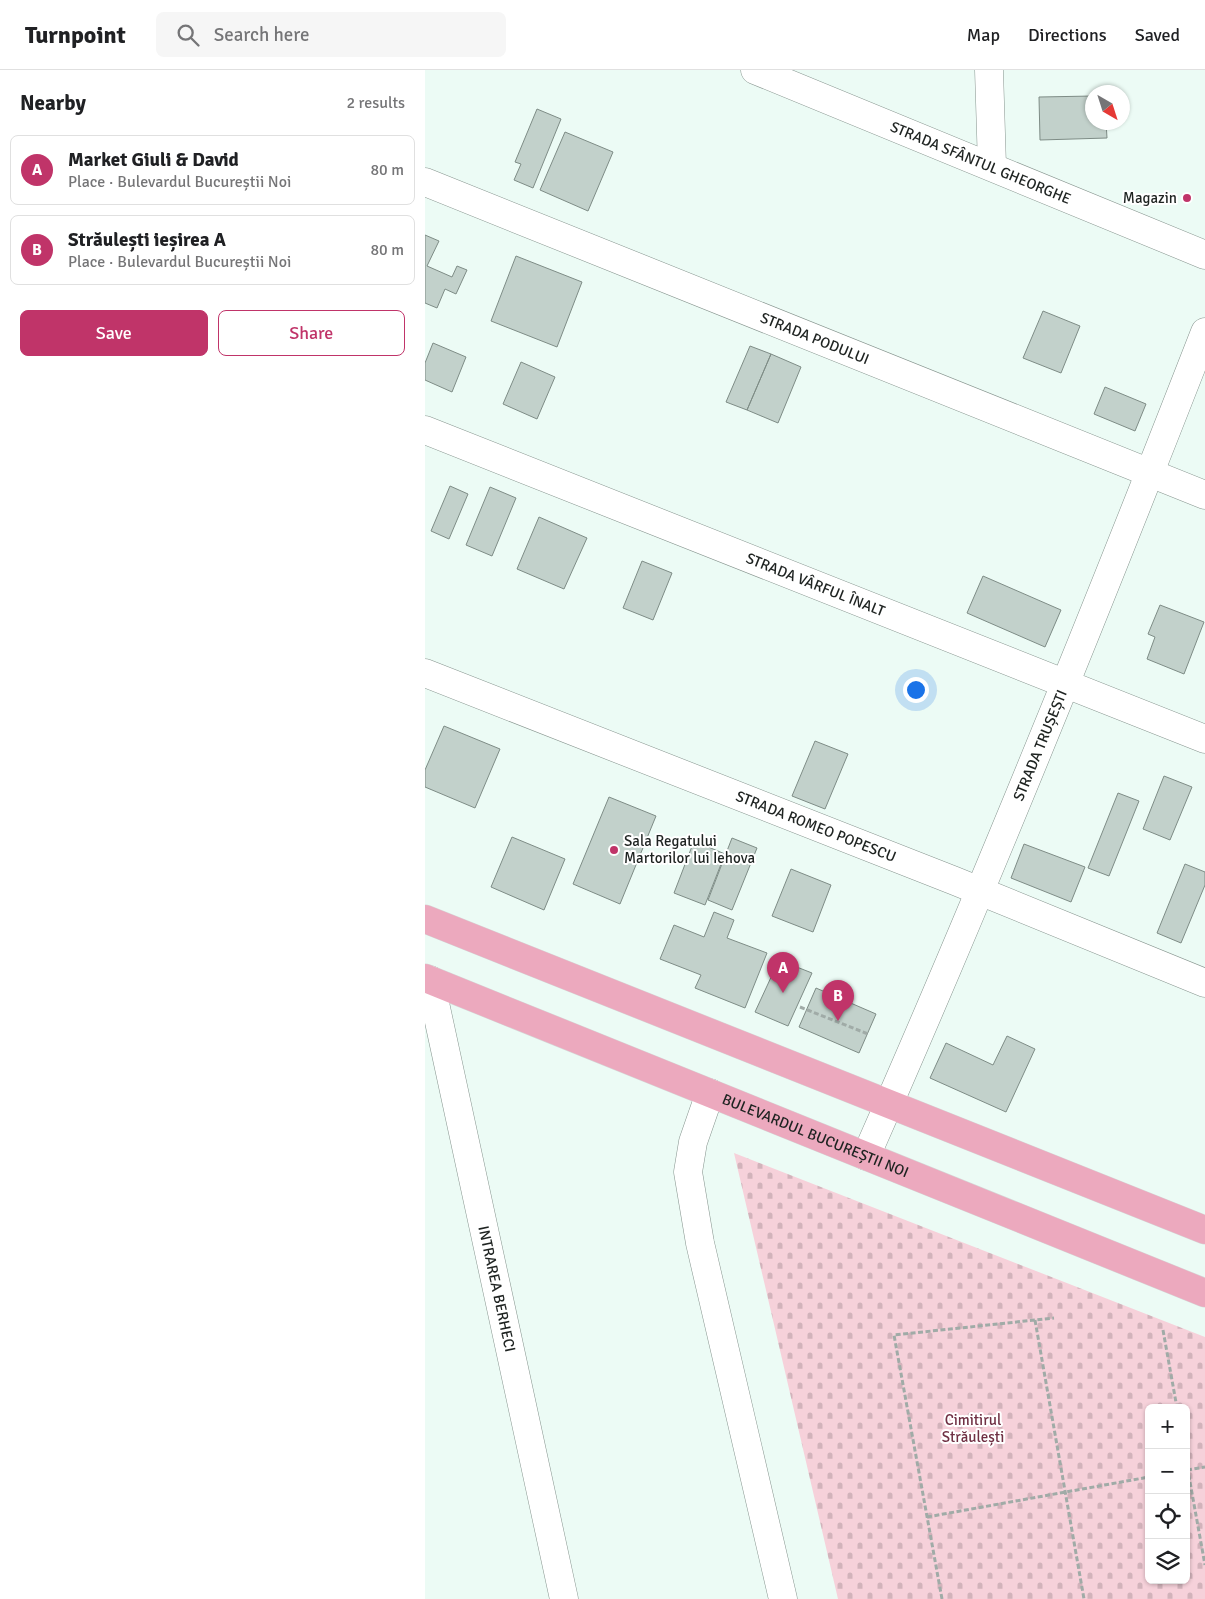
<!DOCTYPE html>
<meta charset="utf-8">
<style>
body{margin:0;font-family:Signika,sans-serif;background:#f6f6f6;color:#202124}
.controls{position:absolute;right:15px;bottom:15px;display:grid;overflow:hidden;border-radius:8px;box-shadow:0 1px 4px #0004}
.controls button{width:45px;height:45px;display:grid;place-items:center;padding:0;border:0;border-bottom:1px solid #e0e0e0;background:#fff;color:#202124;font:25px sans-serif}
.compass{position:absolute;left:660px;top:15px;width:45px;height:45px;border-radius:50%;background:#fff;box-shadow:0 1px 4px #0004;rotate:141deg}
.you{position:absolute;left:490px;top:619px;width:18px;height:18px;margin:-12px;border:4px solid #fff;border-radius:50%;background:#1a73e8;box-shadow:0 0 0 8px #1a73e833}
.badge{display:grid;place-items:center;width:32px;height:32px;border-radius:50%;background:#c03469;color:#fff;font-size:16px;font-weight:700}
.pin{position:absolute;translate:-50% -41px;filter:drop-shadow(0 1px 2px #0008)}
.pin::after{content:'';position:absolute;top:26px;width:18px;height:15px;background:inherit;clip-path:polygon(0 0,100% 0,50% 100%)}
.list{margin:0;padding:0;list-style:none}
h2{display:flex;justify-content:space-between;align-items:center;height:65px;margin:0;padding:0 20px;font-size:21px}
h2 small{font-size:16px;font-weight:400;color:#757577}
.list li{display:grid;grid-template-columns:32px 1fr auto;gap:15px;align-items:center;box-sizing:border-box;height:70px;margin:0 10px 10px;padding:0 10px;border:1px solid #e0e0e0;border-radius:8px}
.list b{display:block;font-size:19px;white-space:nowrap}
.list p{margin:0;font-size:16px;white-space:nowrap;color:#757577}
.list em{font-size:16px;font-style:normal;color:#757577}
.actions{display:flex;gap:10px;padding:15px 20px}
.actions a{flex:1;padding:11px 0;border:1px solid #c03469;border-radius:8px;text-align:center;font-size:18px;color:#c03469}
.actions .main{background:#c03469;color:#fff}
.icon{flex:none;width:28px;height:28px;fill:none;stroke:currentColor;stroke-width:2;stroke-linecap:round;stroke-linejoin:round}
.map{position:relative;flex:none;width:780px;height:1529px;overflow:hidden}
header{display:flex;align-items:center;gap:30px;box-sizing:border-box;height:70px;padding:0 25px;background:#fff;border-bottom:1px solid #e0e0e0}
header strong{font-size:24px}
nav{display:flex;gap:28px;margin-inline-start:auto;font-size:18px}
.search{width:350px;height:45px;background:#f6f6f6;display:flex;align-items:center;gap:12px;box-sizing:border-box;padding:0 18px;border-radius:8px;color:#757577;font-size:19px}
main{display:flex}
aside{flex:1;background:#fff}
.map>svg:first-child{display:block}
</style>
<header>
<strong>Turnpoint</strong>
<div class="search"><svg class="icon" aria-label="search" viewBox="0 0 24 24"><circle cx="10" cy="10" r="6"/><path d="M15 15l6 6"/></svg>Search here</div>
<nav><a>Map</a><a>Directions</a><a>Saved</a></nav>
</header>
<main>
<aside>
<h2>Nearby<small>2 results</small></h2>
<ul class="list">
<li><span class="badge">A</span><div><b>Market Giuli &amp; David</b><p>Place · Bulevardul Bucureștii Noi</p></div><em>80 m</em></li>
<li><span class="badge">B</span><div><b>Străulești ieșirea A</b><p>Place · Bulevardul Bucureștii Noi</p></div><em>80 m</em></li>
</ul>
<div class="actions"><a class="main">Save</a><a>Share</a></div>
</aside>
<div class="map">
<svg width="780" height="1529" viewBox="0 0 780 1529">
<defs>
<pattern id="cemetery-stones" width="16" height="16" patternUnits="userSpaceOnUse" patternTransform="scale(1.25)"><rect width="16" height="16" fill="#f6d1da"/><path d="M2 7V4a2 2 0 0 1 4 0v3zM10 15v-3a2 2 0 0 1 4 0v3z" fill="#d2b3bb"/></pattern>
</defs>
<rect width="100%" height="100%" fill="#ecfbf5"/>
<path fill="url(#cemetery-stones)" fill-rule="evenodd" d="M309,1083L780,1267V1529H413ZM724,1338H761V1510H724Z"/>
<path fill="#c2d1cb" stroke="#7e8c86" d="M668,26V52H681L682,68L615,70L614,27Z
M112,39L136,49L108,118L89,110L96,94L90,92Z
M140,62L188,82L163,141L115,120Z
M0,165L14,171L2,196L27,207L32,196L42,200L31,224L20,219L12,238L0,233Z
M91,186L157,212L132,277L66,251Z
M618,241L655,256L636,303L598,288Z
M8,273L41,287L27,322L0,310V293Z
M325,276L346,284L322,340L301,332Z
M346,284L376,297L353,353L322,340Z
M96,292L130,307L112,349L78,334Z
M680,317L721,334L710,361L669,344Z
M25,416L43,424L24,469L6,461Z
M65,417L91,428L67,486L41,475Z
M114,447L162,468L139,519L92,499Z
M217,491L247,503L228,550L198,538Z
M558,506L636,540L620,577L542,543Z
M735,535L779,552L759,604L722,589L730,567L723,564Z
M19,656L75,679L50,738L0,717V700Z
M390,671L423,684L400,739L367,726Z
M739,706L767,717L745,770L718,759Z
M693,723L714,731L684,806L663,798Z
M184,727L231,746L195,834L148,814Z
M87,767L140,789L119,840L66,817Z
M307,768L332,778L307,840L283,830Z
M269,771L300,784L280,835L249,823Z
M599,774L660,797L646,832L586,808Z
M760,794L780,802V815L756,873L732,863Z
M366,799L406,815L388,862L347,846Z
M289,842L309,850L302,868L342,883L320,938L270,918L276,905L235,889L249,855L279,867Z
M354,890L387,903L363,956L330,942Z
M391,918L451,944L434,983L374,957Z
M582,966L610,979L581,1042L505,1008L521,973L568,995Z"/>
<g fill="none" stroke-linecap="round" stroke-linejoin="round">
<defs>
<g id="minor">
<path id="s1" d="M330,0L780,185"/>
<path d="M564,0L567,96"/>
<path id="s2" d="M0,112L780,425"/>
<path id="s3" d="M0,360L780,669"/>
<path id="s4" d="M0,603L530,811L780,913"/>
<path id="s5" d="M5,910L139,1529"/>
<path d="M285,1023L268,1072L263,1102L275,1173L358,1529"/>
<path id="s6" d="M441,1086C561,814 672,539 780,262"/>
</g>
<g id="major">
<path d="M0,849L780,1160"/>
<path id="s7" d="M0,908L780,1223"/>
</g>
</defs>
<use href="#minor" stroke="#87958f" stroke-width="29"/>
<use href="#major" stroke="#d6d7d7" stroke-width="29"/>
<path stroke="#a0aba7" stroke-width="3" stroke-dasharray="5 2.5" stroke-linecap="butt" d="M375,937L443,964
M610,1250L659,1529
M738,1260L752,1338
M761,1390L780,1495
M762,1400L780,1397
M502,1447L724,1407
M517,1529L469,1265L629,1248"/>
<use href="#minor" stroke="#fff" stroke-width="28"/>
<use href="#major" stroke="#eca9be" stroke-width="28"/>
</g>
<g fill="#c03469" stroke="#fff" stroke-width="2">
<circle cx="762" cy="128" r="5"/>
<circle cx="189" cy="780" r="5"/>
</g>
<g text-anchor="middle" stroke-width="4" stroke-linejoin="round" paint-order="stroke">
<g font-size="15" fill="#1e2321" stroke="#fff">
<text dy="5" stroke="none"><textPath href="#s1" startOffset="244">STRADA SFÂNTUL GHEORGHE</textPath></text>
<text dy="5" stroke="none"><textPath href="#s2" startOffset="420">STRADA PODULUI</textPath></text>
<text dy="5" stroke="none"><textPath href="#s3" startOffset="420">STRADA VÂRFUL ÎNALT</textPath></text>
<text dy="5" stroke="none"><textPath href="#s6" startOffset="446">STRADA TRUȘEȘTI</textPath></text>
<text dy="5" stroke="none"><textPath href="#s4" startOffset="420">STRADA ROMEO POPESCU</textPath></text>
<text dy="5" stroke="none"><textPath href="#s7" startOffset="421">BULEVARDUL BUCUREȘTII NOI</textPath></text>
<text dy="5" stroke="none"><textPath href="#s5" startOffset="316">INTRAREA BERHECI</textPath></text>
</g>
<g font-size="15" fill="#1e2321" stroke="#fff" text-anchor="end">
<text x="752" y="133">Magazin</text>
<text x="199" y="776" text-anchor="start">Sala Regatului<tspan x="199" dy="17">Martorilor lui Iehova</tspan></text>
</g>
<g font-size="15" fill="#6f2f43" stroke="#fff">
<text x="548" y="1355">Cimitirul<tspan x="548" dy="17">Străulești</tspan></text>
</g>
</g>
</svg>
<div class="controls">
<button>+</button>
<button>−</button>
<button><svg class="icon" aria-label="locate" viewBox="0 0 24 24"><circle cx="12" cy="12" r="6"/><path d="M12 2v4M12 18v4M2 12h4M18 12h4"/></svg></button>
<button><svg class="icon" aria-label="layers" viewBox="0 0 24 24"><path d="M12 4l9 5-9 5-9-5zM3 14l9 5 9-5"/></svg></button>
</div>
<svg class="compass" viewBox="-18 -18 36 36"><path d="M0-13l5 13h-10z" fill="#e53935"/><path d="M0 13l5-13h-10z" fill="#757577"/></svg>
<div class="you"></div>
<div class="pin badge" style="left:358px;top:923px">A</div>
<div class="pin badge" style="left:413px;top:951px">B</div>
</div>
</main>
